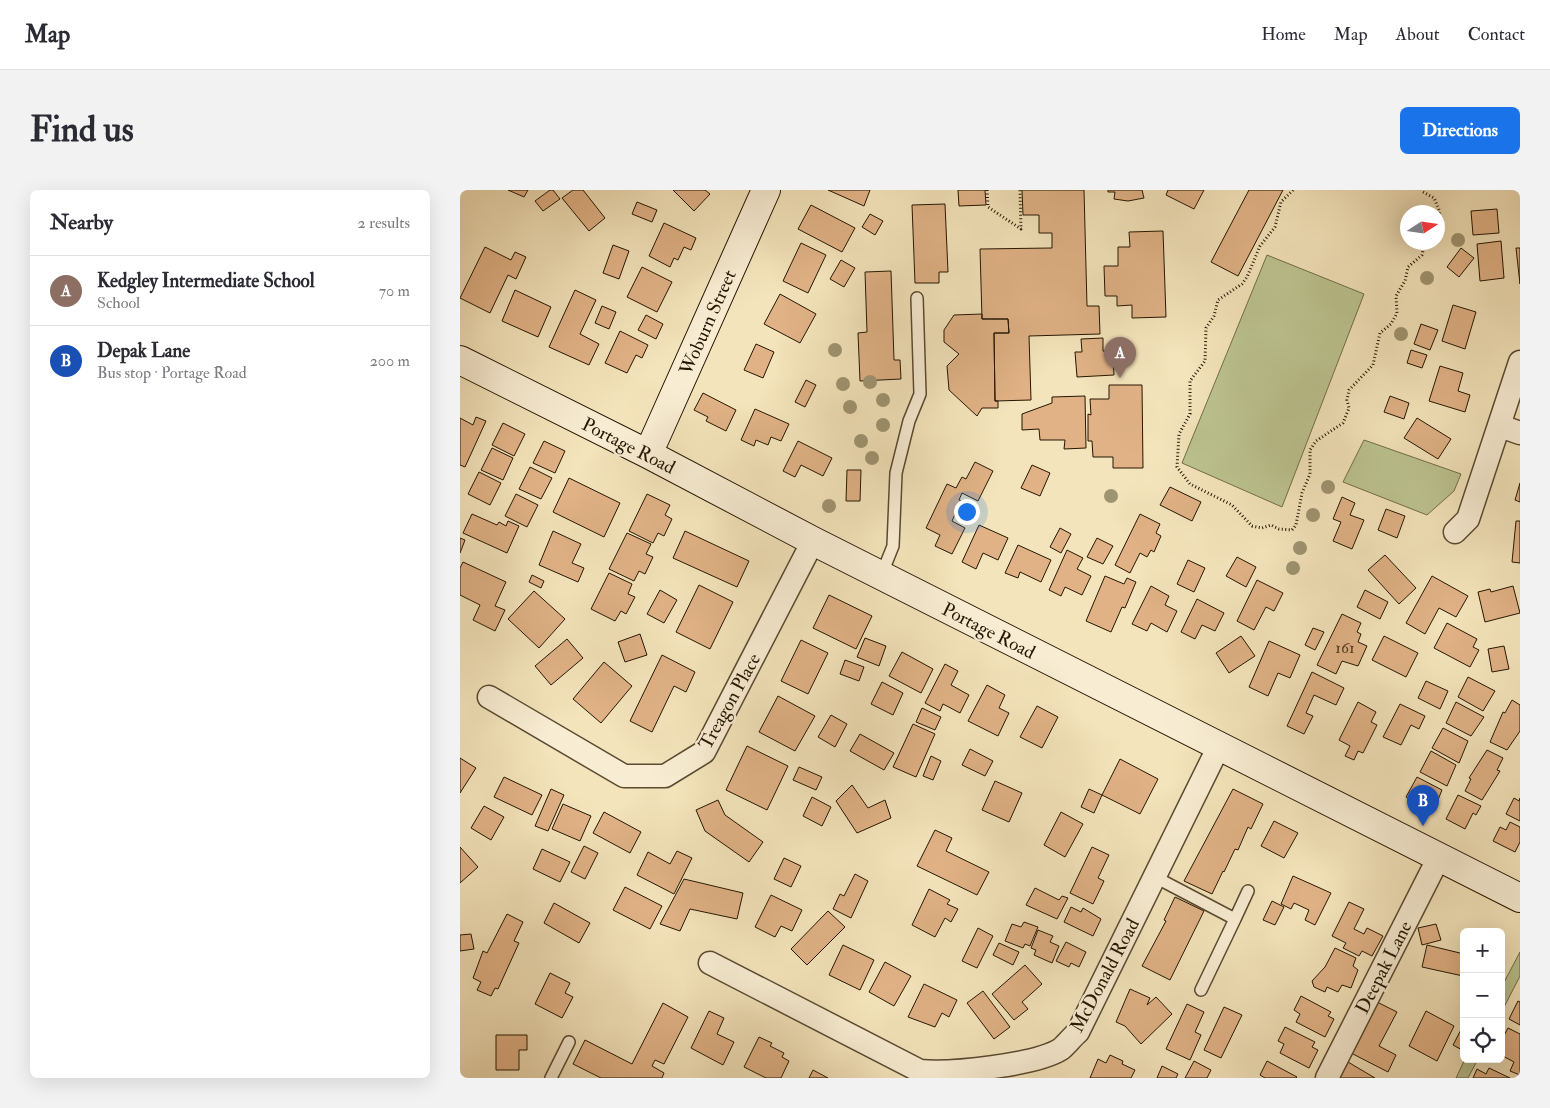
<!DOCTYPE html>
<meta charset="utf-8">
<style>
body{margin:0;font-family:"IM FELL Double Pica",serif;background:#f2f2f3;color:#2b2b33}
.controls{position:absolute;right:15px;bottom:15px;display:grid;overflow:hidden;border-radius:8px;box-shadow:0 5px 20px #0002}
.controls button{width:45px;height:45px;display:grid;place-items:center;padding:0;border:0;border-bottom:1px solid #e1e1e2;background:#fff;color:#2b2b33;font:25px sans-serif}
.compass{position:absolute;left:940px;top:15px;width:45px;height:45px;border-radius:50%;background:#fff;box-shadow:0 5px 20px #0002;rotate:78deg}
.you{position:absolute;left:506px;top:321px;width:18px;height:18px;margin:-12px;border:4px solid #fff;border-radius:50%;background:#1a73e8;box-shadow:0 0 0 8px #1a73e833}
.badge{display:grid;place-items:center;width:32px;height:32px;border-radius:50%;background:#1a73e8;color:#fff;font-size:16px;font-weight:700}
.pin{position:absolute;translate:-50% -41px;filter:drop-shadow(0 1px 2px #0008)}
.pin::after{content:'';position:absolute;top:26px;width:18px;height:15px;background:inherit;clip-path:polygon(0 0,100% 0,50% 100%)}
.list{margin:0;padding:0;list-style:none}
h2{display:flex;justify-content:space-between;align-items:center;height:65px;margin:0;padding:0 20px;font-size:21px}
h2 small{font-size:16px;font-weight:400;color:#7c7c81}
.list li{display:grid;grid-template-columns:32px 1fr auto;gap:15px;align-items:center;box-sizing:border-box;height:70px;padding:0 20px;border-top:1px solid #e1e1e2}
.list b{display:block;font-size:19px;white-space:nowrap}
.list p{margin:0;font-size:16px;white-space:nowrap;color:#7c7c81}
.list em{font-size:16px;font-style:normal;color:#7c7c81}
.icon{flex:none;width:28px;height:28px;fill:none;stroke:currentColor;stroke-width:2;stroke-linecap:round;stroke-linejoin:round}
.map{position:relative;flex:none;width:1060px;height:888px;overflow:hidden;border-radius:8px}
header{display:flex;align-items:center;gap:30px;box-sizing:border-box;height:70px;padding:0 25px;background:#fff;border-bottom:1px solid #e1e1e2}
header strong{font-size:24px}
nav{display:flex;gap:28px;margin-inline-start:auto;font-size:18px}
.intro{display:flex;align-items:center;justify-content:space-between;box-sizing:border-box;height:120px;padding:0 30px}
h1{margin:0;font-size:35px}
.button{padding:12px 22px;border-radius:8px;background:#1a73e8;color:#fff;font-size:18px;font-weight:700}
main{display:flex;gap:30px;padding:0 30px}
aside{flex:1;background:#fff;border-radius:8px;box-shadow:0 5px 20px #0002}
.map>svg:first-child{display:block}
</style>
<header>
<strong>Map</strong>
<nav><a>Home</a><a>Map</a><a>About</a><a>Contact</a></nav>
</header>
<div class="intro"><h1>Find us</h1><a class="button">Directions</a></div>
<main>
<aside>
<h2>Nearby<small>2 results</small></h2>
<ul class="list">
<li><span class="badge" style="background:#8d6e63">A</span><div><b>Kedgley Intermediate School</b><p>School</p></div><em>70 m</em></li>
<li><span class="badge" style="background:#1a4fb4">B</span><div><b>Depak Lane</b><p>Bus stop · Portage Road</p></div><em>200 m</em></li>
</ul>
</aside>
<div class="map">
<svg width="1060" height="888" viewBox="0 0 1060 888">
<rect width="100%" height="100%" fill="#f4e4bb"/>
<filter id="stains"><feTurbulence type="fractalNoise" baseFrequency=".004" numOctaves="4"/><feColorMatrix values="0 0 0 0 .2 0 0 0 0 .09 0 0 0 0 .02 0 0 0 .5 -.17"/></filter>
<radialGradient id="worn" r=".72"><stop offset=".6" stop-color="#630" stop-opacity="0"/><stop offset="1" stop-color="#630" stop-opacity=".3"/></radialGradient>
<path fill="#bcc490" stroke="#706d49" d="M807,65L904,104L822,317L722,273Z
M904,250L1001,284L994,301L967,325L883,292Z
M1060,762V786L1041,823V798Z
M1005,869H1018L1008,888H996Z"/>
<path fill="#e0b286" stroke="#251602" d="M48,0H68L64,7Z
M90,0H93L100,9L83,21L75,11Z
M113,0H123L145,28L129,41L102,8Z
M213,0H245L250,4L234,21Z
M368,0H410L404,16Z
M498,0H525L526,15L499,16Z
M562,0H624L627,116H639L640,144L569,146L571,210L535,211L534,143H549L548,129H522L520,59L592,58V43H579V25H563Z
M648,0H682L684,8L668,11L654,9L655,2H648Z
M708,0H744L734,19L706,5Z
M789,0H823L778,86L751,72Z
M177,12L197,20L192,32L172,24Z
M485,14L488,82H479V93H455L452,15Z
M351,15L395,38L382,62L338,39Z
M1037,19L1039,43L1013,45L1011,21Z
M410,24L423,31L415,45L402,37Z
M204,33L236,48L231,60L224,57L218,70L214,68L210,77L189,66Z
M703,41L706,127L672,128V115L657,116V106H645L644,76H658V57H670L669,42Z
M1041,51L1044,88L1020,91L1017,54Z
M341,53L366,65L348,103L323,91Z
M153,55L169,61L159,89L143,83Z
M25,57L51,70L55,62L66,67L56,89L48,85L30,123L0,108Z
M1001,58L1014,68L999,87L987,77Z
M1056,58H1060V94Z
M381,70L395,78L384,97L370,89Z
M182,77L212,92L197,122L167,107Z
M431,81L434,170H440L441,189L400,191L398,143L407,142L405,82Z
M55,100L91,117L78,147L42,131Z
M115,100L136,110L120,144L139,154L129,175L89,157Z
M320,104L356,124L340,153L304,134Z
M993,115L1016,122L1005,159L982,151Z
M142,116L156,122L149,139L135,133Z
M522,124V129H548L549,143H534L535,211H538V218H522L517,226L489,200L487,176L499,164L484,152V140L494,125Z
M186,125L203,134L196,149L178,140Z
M961,134L978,140L970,160L954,154Z
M160,141L188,155L182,168L176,165L167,183L145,173Z
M643,148V161H653L654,185L617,187L615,162H622L621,149Z
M296,154L314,162L303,188L284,180Z
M951,160L967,165L962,178L947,173Z
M980,176L1003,183L998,201L1010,205L1005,222L969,211Z
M346,190L356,195L345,217L335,212Z
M649,195H682L683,278H653V267H633L632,251H628V224L631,225L630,209H649Z
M243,203L276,220L266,241L246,231L248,227L234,220Z
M625,206L626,258L604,259L605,250H580L579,239L562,240V224L592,213V207Z
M930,206L949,213L944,229L924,222Z
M295,219L329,234L321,251L311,247L308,255L296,250L294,256L281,250Z
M16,227L26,231L5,277L0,275V228L13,235Z
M957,228L991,249L978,269L944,248Z
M43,233L65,244L54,266L32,255Z
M84,251L105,261L95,283L73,273Z
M338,251L372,268L363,286L341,275L335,287L323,281Z
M32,258L53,268L43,290L21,280Z
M515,272L533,281L518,311L502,303L499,310L505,313L500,323L496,322L492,331L505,338L492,364L475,356L480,345L466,338L487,294L496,298L502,287L506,289Z
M572,275L590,283L580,306L561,298Z
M70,277L92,288L81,309L59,299Z
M387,280H401L400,311H386Z
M19,282L41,293L30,315L8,304Z
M109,288L160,313L144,347L93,322Z
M1060,293V312L1055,310Z
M710,297L741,312L732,331L700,315Z
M56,304L78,315L67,337L45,326Z
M187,304L210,315L205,325L212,329L204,346L198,343L193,353L169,341Z
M882,307L895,313L890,325L904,330L892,359L873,351L881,332L873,329Z
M926,319L945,326L937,348L918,340Z
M12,324L37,335L39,332L46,336L48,331L59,336L47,363L3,343Z
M680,324L700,334L696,343L701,346L694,362L691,360L687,367L680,363L670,383L655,375Z
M1056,331H1060V373L1052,372Z
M519,335L548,348L538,370L523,363L516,379L502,372Z
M600,338L611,344L601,363L590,357Z
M93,341L121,354L112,373L124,378L118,392L79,375Z
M225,341L289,371L277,397L213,368Z
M167,343L191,354L186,364L193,367L185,384L179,381L174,391L149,379Z
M0,348L5,350L0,363Z
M637,348L653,356L643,374L627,367Z
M558,355L591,370L581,392L560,382L558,388L545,383Z
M607,360L623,368L617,379L631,386L622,405L605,397L601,406L589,400Z
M925,365L956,398L939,414L908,380Z
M777,367L796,377L786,397L766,386Z
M728,370L745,378L734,402L717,394Z
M3,372L46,392L35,416L45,420L35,441L13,430L20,415L0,405V378Z
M149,383L172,394L168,404L175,407L166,424L161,421L155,431L131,419Z
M72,385L84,391L81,398L69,392Z
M645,386L664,394L667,388L676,392L665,418L662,417L651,442L626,431Z
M972,386L1008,406L996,427L979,418L965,444L946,433Z
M797,390L823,403L814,421L806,417L794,440L777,431Z
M239,395L273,412L250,459L216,442Z
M691,396L709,406L705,415L717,421L707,442L691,433L687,441L672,434Z
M1053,396L1060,423L1025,432L1018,402L1030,399L1031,402Z
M200,400L217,410L204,433L187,424Z
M905,400L928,412L920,429L897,417Z
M74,401L105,429L79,458L48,429Z
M369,405L412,426L396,459L353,438Z
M737,409L764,423L755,441L742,435L735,449L721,442Z
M882,424L901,433L897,442L901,444L898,452L907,456L898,476L882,471L876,484L857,475Z
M987,433L1017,449L1013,457L1019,460L1010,477L974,458Z
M853,438L864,442L855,460L845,455Z
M180,444L187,465L165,472L158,452Z
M781,446L795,466L769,483L756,463Z
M924,446L958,463L946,487L912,470Z
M405,448L426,456L419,476L397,467Z
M107,449L123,468L91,495L75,476Z
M341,450L368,463L348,504L321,491Z
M809,451L840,465L830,488L818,483L808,506L789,497Z
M1044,456L1049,479L1032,482L1028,459Z
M442,462L473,479L461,503L429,486Z
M202,465L235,482L226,502L214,496L192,542L170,531Z
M385,470L404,477L399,491L380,484Z
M144,472L172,496L141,533L113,509Z
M485,474L498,481L491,495L509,505L500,523L483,514L480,521L465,513Z
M852,482L884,498L876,515L854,505L846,523L853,526L844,544L827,536Z
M1008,487L1035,501L1023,521L998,507Z
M966,491L988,501L980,519L958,508Z
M422,492L443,503L433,525L411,514Z
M527,495L545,505L539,518L549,523L538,546L508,531Z
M318,506L355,526L335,561L299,542Z
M1052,510L1060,515V541L1047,560L1030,552L1043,522L1045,523Z
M898,512L916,522L911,532L917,535L903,563L898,561L894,570L885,566L890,556L879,550Z
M996,512L1024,527L1011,546L986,533Z
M940,514L965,526L959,539L951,535L941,555L923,547Z
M577,516L598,527L582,558L560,547Z
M462,518L481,527L475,540L456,532Z
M371,525L387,534L375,557L358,547Z
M453,534L475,544L456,587L433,577Z
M983,538L1008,551L999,573L972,558Z
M400,544L434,563L424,580L390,561Z
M287,556L328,576L307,620L266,600Z
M510,559L533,571L525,586L502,575Z
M1027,560L1043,568L1037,580L1040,581L1022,610L1005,601L1011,589L1009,588Z
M971,561L996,575L987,596L960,582Z
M471,566L481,571L473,590L463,586Z
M0,568L16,578L0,603Z
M660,569L698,589L680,624L642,605Z
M339,577L362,587L356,600L333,590Z
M44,587L82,605L72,625L34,607Z
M957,587L982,600L973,622L946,607Z
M535,591L562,603L549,632L522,620Z
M392,595L408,618L425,610L431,628L397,643L376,611Z
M91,599L104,605L88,641L75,636Z
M629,599L642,605L634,623L621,617Z
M773,599L803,614L791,639L788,637L778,660L775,659L764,682L763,681L752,704L724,691Z
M998,605L1021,616L1016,625L1013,623L1005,639L986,629Z
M352,607L371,617L362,636L343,626Z
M1054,608L1059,611L1060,608V631L1046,624Z
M258,610L265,625L303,652L289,672L245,641L236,620Z
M103,614L131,626L120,651L92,639Z
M24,616L44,627L31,650L11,638Z
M144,622L181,642L170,663L133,643Z
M601,622L623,634L605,667L584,655Z
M814,631L838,643L824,668L801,656Z
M1050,632L1060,637V652L1055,662L1033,651L1040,637L1046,640Z
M475,640L492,648L486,661L529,682L517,705L457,676Z
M124,656L138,663L125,689L111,682Z
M0,657L18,677L0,693Z
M632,657L649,665L638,688L644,691L633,714L610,703Z
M82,659L110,672L100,692L73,679Z
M217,661L232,668L214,704L177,685L188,662L210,674Z
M324,668L341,676L331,697L314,689Z
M395,684L408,691L391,728L373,719L380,704L384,706Z
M833,686L871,703L855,735L845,730L849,720L834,713L831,719L821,714Z
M224,689L283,703L277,729L230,719L220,741L200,734Z
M165,697L202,716L190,739L153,720Z
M575,698L599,710L602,706L608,708L597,729L566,715Z
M469,699L490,710L487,714L498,719L491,732L485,728L475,747L452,735Z
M311,705L342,720L332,741L321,736L315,747L295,737Z
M715,707L744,721L710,790L682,776L706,731L704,730Z
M812,711L824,717L815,735L803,730Z
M889,712L904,719L894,739L904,744L907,738L923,746L912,766L902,761L899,766L883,758L886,753L872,746Z
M94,713L130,733L119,753L84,733Z
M611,717L621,722L623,718L641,729L633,746L604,732Z
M368,721L385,737L347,775L331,759Z
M47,724L63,732L54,751L59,753L38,799L35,798L31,806L17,800L21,792L13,788L23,761L27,763Z
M564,732L578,737L570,756L565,754L563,758L545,751L552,734L561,737Z
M976,734L981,750L962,755L958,738Z
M518,738L533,746L517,778L502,771Z
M578,740L593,746L590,752L599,756L592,773L574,765L576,760L571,758Z
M11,744L14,759L0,761V745Z
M606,752L626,762L619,777L611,773L609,777L596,771Z
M539,753L559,762L553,775L533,765Z
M383,755L414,770L400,800L369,785Z
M967,755L1004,764L1003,786L962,777Z
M875,758L896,768L893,776L898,780L891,798L882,795L878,802L867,797L865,802L854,797L852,791L865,777Z
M425,772L451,786L434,816L409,802Z
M565,775L582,794L562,812L568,819L554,830L532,804Z
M90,783L110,793L105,803L113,807L102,828L75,814Z
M464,794L497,810L489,827L482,823L475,837L448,827Z
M670,799L690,808L687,815L696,807L712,824L681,854L665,836L656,832Z
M523,801L550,837L534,849L507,813Z
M841,806L871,822L868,826L874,829L865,847L836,832L840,824L834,820Z
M1058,811L1060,812V835L1049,829Z
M917,812L937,822L919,856L936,865L928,882L891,863Z
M203,813L228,827L204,874L195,870L192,876L204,883L202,888H141L113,874L125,850L172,874Z
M727,814L744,822L735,842L741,845L730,870L706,859Z
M764,817L782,825L761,868L744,860Z
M249,821L264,828L257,844L274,852L263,875L231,858Z
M966,821L994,836L977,871L949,856Z
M1003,836H1004V861L993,855Z
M825,837L855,852L852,857L858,860L849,878L820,863L824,854L818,851Z
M1048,838L1060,844V885L1050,881L1054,872L1041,865V851Z
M36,845H67V860H59V880H36Z
M299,847L312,853L310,856L324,863L322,867L329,871L321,888H306L284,877Z
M650,865L663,871L662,874L675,880L671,888H630L638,869L646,873Z
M734,871L751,880L747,888H725Z
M807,871L837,887L836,888H805L800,885Z
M888,872L915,888H879Z
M702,876L718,884L716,888H697Z
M1029,878L1050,888H1013L1017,879L1026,884Z
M353,880L368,888H349Z"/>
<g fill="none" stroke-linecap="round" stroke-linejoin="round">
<defs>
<path id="lane" d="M421,386L433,356L436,283L449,231L460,204L457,108
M695,687L775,729L788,701
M741,800L775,729
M91,888L109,852"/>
<path id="street" d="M1040,236L1060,243
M995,342L1008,329L1060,172
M29,507L164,586H205L244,562L353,351
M250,773L460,881C490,884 576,875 601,859C607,854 612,847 618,842L759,556
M867,888L979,667"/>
<path id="secondary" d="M0,170L188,264L353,351L1060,708
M188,264L306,0"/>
</defs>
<use href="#lane" stroke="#594a30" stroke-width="14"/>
<use href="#street" stroke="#594a30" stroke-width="25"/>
<use href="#secondary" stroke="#251602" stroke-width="30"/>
<path stroke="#251602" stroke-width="3" stroke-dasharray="1 2.5" stroke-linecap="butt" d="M527,0L528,17L561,39L560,0
M833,0L821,12L815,37L800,56L787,87L782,94L758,110L754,126L746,138L745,171L730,191V224L719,244L717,277L730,294L772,315L792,336L802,338L811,335L819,339L832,340L836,335L842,303L850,284V260L856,251L883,233L889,218L887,210L889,200L913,175L920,143L931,134L937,123L936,106L945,91L948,77L962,65L965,52
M963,2L974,8L980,22L978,26"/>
<use href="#lane" stroke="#f8edd3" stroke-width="11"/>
<use href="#street" stroke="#f8edd3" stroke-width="22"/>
<use href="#secondary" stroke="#f8edd3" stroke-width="28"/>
</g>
<g fill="#9f9471">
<circle cx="998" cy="50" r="7"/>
<circle cx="967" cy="88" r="7"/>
<circle cx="941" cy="144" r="7"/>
<circle cx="375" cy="160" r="7"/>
<circle cx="410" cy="192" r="7"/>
<circle cx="383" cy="194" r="7"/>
<circle cx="423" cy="210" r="7"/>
<circle cx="390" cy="217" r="7"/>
<circle cx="423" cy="235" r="7"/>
<circle cx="401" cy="251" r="7"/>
<circle cx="412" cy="268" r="7"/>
<circle cx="868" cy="297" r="7"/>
<circle cx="651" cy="306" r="7"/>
<circle cx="369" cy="316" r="7"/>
<circle cx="853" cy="325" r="7"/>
<circle cx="840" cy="358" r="7"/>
<circle cx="833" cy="378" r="7"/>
</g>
<g text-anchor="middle" stroke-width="4.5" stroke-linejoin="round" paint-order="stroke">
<g font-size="16" fill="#543d23">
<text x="885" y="463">161</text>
</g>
<g font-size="19" fill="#251602" stroke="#f8edd3">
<text transform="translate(247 132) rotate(-66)" y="7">Woburn Street</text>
<text transform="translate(169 255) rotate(27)" y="7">Portage Road</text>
<text transform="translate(529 440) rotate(27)" y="7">Portage Road</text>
<text transform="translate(269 511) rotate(-61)" y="7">Treagon Place</text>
<text transform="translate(923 777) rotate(-63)" y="7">Deepak Lane</text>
<text transform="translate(644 785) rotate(-62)" y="7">McDonald Road</text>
</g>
</g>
<rect width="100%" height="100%" filter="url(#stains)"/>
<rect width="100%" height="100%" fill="url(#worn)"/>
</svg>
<div class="controls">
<button>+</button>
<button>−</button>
<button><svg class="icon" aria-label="locate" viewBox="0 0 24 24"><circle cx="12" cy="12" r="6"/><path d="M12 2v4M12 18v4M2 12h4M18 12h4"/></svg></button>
</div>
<svg class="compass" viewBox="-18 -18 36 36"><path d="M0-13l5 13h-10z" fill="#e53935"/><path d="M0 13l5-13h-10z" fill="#7c7c81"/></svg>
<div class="you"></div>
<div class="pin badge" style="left:660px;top:188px;background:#8d6e63">A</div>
<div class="pin badge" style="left:963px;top:636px;background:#1a4fb4">B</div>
</div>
</main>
